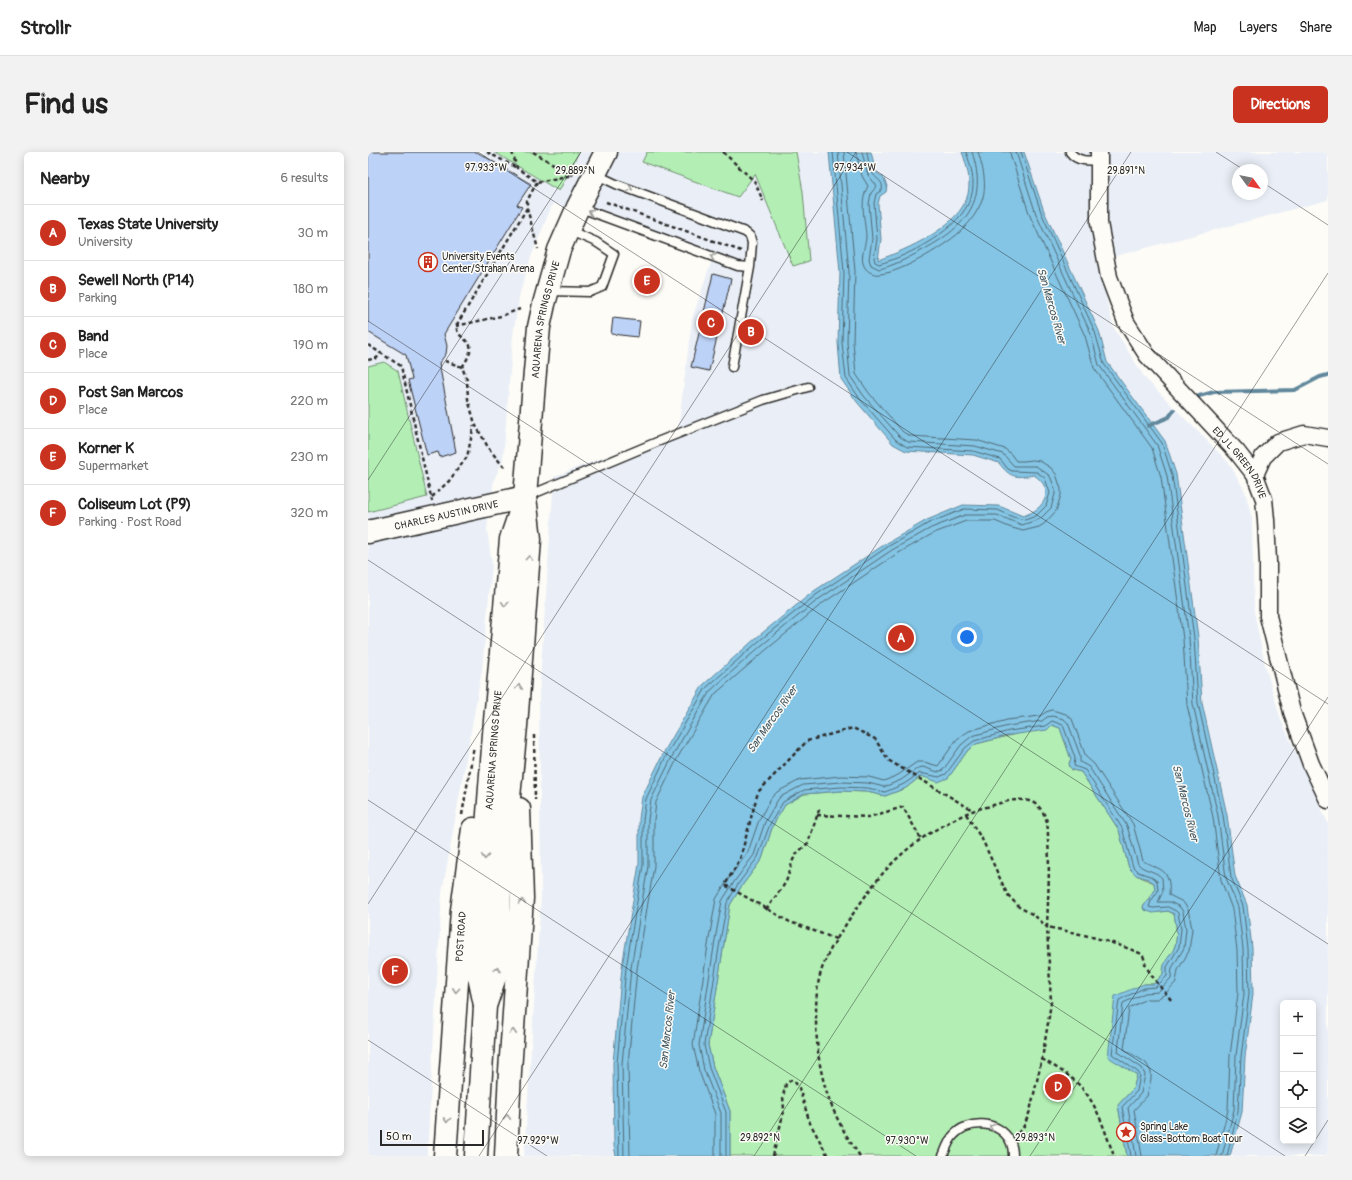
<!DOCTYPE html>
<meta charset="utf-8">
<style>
body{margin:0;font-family:Pangolin,sans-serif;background:#f2f2f2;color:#222}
.controls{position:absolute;right:12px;bottom:12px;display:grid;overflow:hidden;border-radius:6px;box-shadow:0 2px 10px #0003}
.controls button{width:36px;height:36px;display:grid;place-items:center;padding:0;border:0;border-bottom:1px solid #e0e0e0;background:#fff;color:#222;font:20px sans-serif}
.compass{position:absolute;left:864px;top:12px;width:36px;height:36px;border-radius:50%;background:#fff;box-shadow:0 2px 10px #0003;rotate:123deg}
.scale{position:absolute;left:12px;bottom:10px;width:104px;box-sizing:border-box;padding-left:4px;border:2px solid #2b2b2b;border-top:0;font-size:11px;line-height:14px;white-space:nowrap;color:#2b2b2b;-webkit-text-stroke:3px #fdfcf7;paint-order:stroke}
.you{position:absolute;left:599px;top:485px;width:14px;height:14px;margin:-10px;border:3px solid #fff;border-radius:50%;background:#1a73e8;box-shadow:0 0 0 6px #1a73e833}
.badge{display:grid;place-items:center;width:26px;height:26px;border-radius:50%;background:#c8321e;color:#fff;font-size:13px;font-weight:700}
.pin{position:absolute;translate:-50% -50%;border:2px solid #fff;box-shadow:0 1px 4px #0006}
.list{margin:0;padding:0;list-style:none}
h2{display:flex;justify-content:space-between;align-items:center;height:52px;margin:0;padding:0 16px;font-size:17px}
h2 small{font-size:13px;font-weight:400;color:#767676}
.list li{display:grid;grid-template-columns:26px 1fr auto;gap:12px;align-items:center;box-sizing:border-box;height:56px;padding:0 16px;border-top:1px solid #e0e0e0}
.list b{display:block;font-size:15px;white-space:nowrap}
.list p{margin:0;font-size:13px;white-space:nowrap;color:#767676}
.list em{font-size:13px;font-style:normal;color:#767676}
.icon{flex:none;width:22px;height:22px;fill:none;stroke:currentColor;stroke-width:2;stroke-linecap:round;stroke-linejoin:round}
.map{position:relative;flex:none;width:960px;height:1004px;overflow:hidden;border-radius:6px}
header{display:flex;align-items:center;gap:24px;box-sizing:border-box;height:56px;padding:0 20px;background:#fff;border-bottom:1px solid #e0e0e0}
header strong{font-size:19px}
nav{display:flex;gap:22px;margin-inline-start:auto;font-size:14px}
.intro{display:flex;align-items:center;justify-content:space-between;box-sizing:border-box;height:96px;padding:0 24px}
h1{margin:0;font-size:28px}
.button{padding:10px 18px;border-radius:6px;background:#c8321e;color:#fff;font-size:14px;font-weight:700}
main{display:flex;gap:24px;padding:0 24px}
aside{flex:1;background:#fff;border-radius:6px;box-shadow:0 2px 10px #0003}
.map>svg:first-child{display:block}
</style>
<header>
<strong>Strollr</strong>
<nav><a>Map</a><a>Layers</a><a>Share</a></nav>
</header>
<div class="intro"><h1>Find us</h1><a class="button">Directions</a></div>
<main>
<aside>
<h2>Nearby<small>6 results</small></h2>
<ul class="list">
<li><span class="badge">A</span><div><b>Texas State University</b><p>University</p></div><em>30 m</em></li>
<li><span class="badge">B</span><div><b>Sewell North (P14)</b><p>Parking</p></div><em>180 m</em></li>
<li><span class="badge">C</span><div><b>Band</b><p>Place</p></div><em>190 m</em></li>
<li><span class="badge">D</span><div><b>Post San Marcos</b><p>Place</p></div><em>220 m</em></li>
<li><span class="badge">E</span><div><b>Korner K</b><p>Supermarket</p></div><em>230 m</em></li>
<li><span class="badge">F</span><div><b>Coliseum Lot (P9)</b><p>Parking · Post Road</p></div><em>320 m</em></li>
</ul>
</aside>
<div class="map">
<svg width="960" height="1004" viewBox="0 0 960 1004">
<rect width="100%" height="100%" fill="#fdfcf7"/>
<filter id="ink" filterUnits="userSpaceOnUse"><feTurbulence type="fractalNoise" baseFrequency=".025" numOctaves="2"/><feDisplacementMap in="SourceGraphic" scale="8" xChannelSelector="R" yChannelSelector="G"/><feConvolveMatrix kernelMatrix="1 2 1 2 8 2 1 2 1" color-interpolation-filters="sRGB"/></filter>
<g filter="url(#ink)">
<path fill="#eaeff7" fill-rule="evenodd" d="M0,0H960V48L728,109L746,176L777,226L861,311L877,339L884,367L886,459L897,513L913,568L960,671V1004H156L173,745L171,543L186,325L202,318L310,278L324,167L343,110L185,51L163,105L152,141L145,183L135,308L126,328L119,377L124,413L114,518L74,741L59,1004H0ZM870,18H894V42H870ZM915,851H945V989H915Z"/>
<path fill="#b3efb4" stroke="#6f8d70" d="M126,0H211L191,39Z
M279,0H428L435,40L441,109L425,114L387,22L370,45L274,10Z
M16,210L30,219L59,345L0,360V214Z
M684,573L692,576L703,607L701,611L704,618L713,620L751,678L761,716L768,723L786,731L787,737L775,755L776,758L792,760L800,759L806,762C808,772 810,783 807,794C803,806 795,807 795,822L786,832H776L769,923L765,937L750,953L759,1004H362V959L345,915L340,893L362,753L373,735L394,707L405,673L417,653L436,642L473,639L499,640L517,644L538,636L553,624L580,626L600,598L608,592Z"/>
<path fill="#84c5e5" stroke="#60879b" d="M461,0H503L508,20L515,25L519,34L518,40L512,44L510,52L513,87L510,108C538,98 592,75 600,42C603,27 599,14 594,0H656L676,59L731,179L739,210L797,289L808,322L830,485L834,551L859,663L867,724L879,753L884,796L885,842L877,905L874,960L862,1004H759L750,953L765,937L769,923L740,905L747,844L776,832H786L795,822C795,806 803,806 807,794C810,783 808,772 806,762L800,759L785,761L776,758L775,755L787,738L786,731L780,727L768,723L761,716L751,678L713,620C705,618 698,617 703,607L692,576L684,573L679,578L642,583L608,592L600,598L580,626L570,630L553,624L538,636L517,644L499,640L473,639L436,642L417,653L405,673L394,707L373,735L362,753L340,893L345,915L362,959V1004H248L246,994L245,911L254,815L271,712V667L274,645L297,598L335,533L388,486L446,439L519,391L559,368L595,353L631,354L655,364C677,357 688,338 666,323C648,326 642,326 631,311L605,303L538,299L525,292L489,250L473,227L470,191L472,120Z"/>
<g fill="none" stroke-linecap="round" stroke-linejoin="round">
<path stroke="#4f6975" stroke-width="1" d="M488,0L494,24L500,34C491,51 497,66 498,84C498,95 490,107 498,117C502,121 507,123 512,122C533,121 581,92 596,76C603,69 609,60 613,51C620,35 615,15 610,0
M494,0L500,23L509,34L503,41L501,52L504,87L501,107L503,113L511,117C525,114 540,106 553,99C596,76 621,51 604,0
M499,0C500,6 501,17 505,22C509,28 516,29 514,38L508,42L506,51L509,87L506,106L507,110L511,112C541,104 593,77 603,45C608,30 603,14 598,0
M642,0L643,5L662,64L717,184L726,216L784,296L793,325L815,487L819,553L845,665L853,728L864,757L869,798L870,841L862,904L860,958L848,1004
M648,0L668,62L723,182L731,213L789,293L799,324L821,486L825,552L850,664L858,726L870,755L875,797L876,842L868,904L866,958L854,1004
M653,0L673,60L727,180L736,212L794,291L804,323L826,486L830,551L855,663L863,725L875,754L880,797L881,842L873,905L870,959L859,1004
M251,1004L249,911L258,816L275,713V668L278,647L300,600L338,536L391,489L448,443L521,394L561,371L596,357L630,358L645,365L657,368L668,364L678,354L682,341L677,326L669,320L644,319L640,317L632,307L605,299L539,295L528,288L492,247L478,226L474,191L476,120L465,0
M256,1004L254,912L263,816L280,714V668L283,648L305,603L342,539L394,493L451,447L524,398L563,376L597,363H629L654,373L672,367L683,356L687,342V337L682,324L668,314H646L635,302L607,294L540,290L531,284L496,244L482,224L479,190L481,120L470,0
M262,1004L260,912L269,817L286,714V668L288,650L310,605L347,542L398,498L455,451L527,403L566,381L598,369H627L641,375L655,379L671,375L676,372L688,359L693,343V337L688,322L683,316L672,309L665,308L656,309H648L642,301L637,297L608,288L542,284L535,280L501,241L488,222L485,190L487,119L476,0
M347,1004V962L331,919L325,893L341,787L348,747L361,726L380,700L391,668L403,646L409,640L432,628L473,624L501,625L516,629L530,623L549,610H556L570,614L589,587L601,579L639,568L672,564L678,560L684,558L698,562L704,567L718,605L726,612L765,672L775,709C794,719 803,717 801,743L815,750L820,757L824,777L821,799L810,818L808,830L797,842L789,847H778L761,856L756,897L778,911L783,920V927L779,944L766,958L774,1004
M353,1004V961L336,918L331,893L347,788L354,749L366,730L386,703L397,670L409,649L412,645L435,633L473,630L500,631L516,635L533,628L550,616L555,615L570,620L575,618L593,593L604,584L640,574L674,569L679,565L684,564L696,567L700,571L712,603V610L721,615L759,674L770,712C776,719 787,718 794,726L795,739L790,750H802L812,755L815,760L818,777L816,796L804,816L803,826L790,840L777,841L755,851L750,900L774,916L777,923L773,941L760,956L768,1004
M358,1004V960L341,916L336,893L352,789L359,751L370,732L390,705L402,672L415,650L436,638L473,635L500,636L517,640L536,632L552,621L571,625L578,622L597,596L606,589L641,579L677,574L684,569L695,573L707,606L706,614L717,618L754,676L765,715L770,720L782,724L789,729L790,739L783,749L781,755L785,756L800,755L808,759L810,761L813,777L811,795L799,815V824L788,835L776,836L751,848L744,902L770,920L772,923L769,939L754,955L763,1004"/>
<path stroke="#60879b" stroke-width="4" d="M831,244L846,240L927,238L952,225L960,223
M780,274L801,265L806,258"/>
</g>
<path fill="#bdd2f7" stroke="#2b2b2b" d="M0,0H109L163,32L149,53L154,55L76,182L79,194L78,202L71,211L88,300L72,305L70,300L59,303L40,228L44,227L38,203L0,180Z
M345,122L363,127L341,219L323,215Z
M245,166L272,169L270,185L243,182Z"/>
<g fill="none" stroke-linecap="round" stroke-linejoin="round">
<defs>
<path id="lane" d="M702,0C709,10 721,9 732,8
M227,22L248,32L377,80L382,84L384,91L382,115L364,215
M210,55L370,114L382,115
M180,139L222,140L234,135L246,102L228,90L200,78
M160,344L289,290L395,248L440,235
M575,1004C578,997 580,990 585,984C599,967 631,968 642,989C644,993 645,999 645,1004"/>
<g id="street">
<path id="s1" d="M731,0V71L741,125L758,170L779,203L869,300L887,323L896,347L898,368L900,410V464L924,560L943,612L960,648"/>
<path d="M887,323L895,305L910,290L936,282L960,286"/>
</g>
<g id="secondary">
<path id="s2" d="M0,380L157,345"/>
<path id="s3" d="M117,853L110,820L113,755L127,569L143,387L156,349"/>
<path id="s4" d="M77,1004L94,758L105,677"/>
<path id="s5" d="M108,1004L117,854L130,816L132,736L148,574L162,387L157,345L166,231L171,175L176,152L191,98L210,55L238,0"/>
<path d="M138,1004L142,919L154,746L151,657"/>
</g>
</defs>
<use href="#lane" stroke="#2b2b2b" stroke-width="11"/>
<use href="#street" stroke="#2b2b2b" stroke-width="19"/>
<use href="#secondary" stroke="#2b2b2b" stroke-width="25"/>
<path stroke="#2b2b2b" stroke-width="2.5" stroke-dasharray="4 3" stroke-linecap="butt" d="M119,0L149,16
M144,0L149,16L169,30L205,23
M165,0L204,23
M355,0L387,30L395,49
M169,30L159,49V56L170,97
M238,50L373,99
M88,174L133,164L152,157
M0,193L33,214L64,349
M0,208L9,206L12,201
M77,209L94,215L99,228L100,247L107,272L121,297L136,315
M94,215C115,185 91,193 88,174L159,56
M64,345L81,329L99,305L106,273
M166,583L167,648
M598,662L615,689L639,742L651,755L666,763L679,775L683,850L680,871L674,907L662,959L656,974L650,981
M94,663L106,594
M449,663L501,665L535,655L553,687
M398,758L418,730L425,708L428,702L440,691L452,655
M468,787L422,770L357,733L372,707L390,640L439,589L485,576L507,587L520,608L606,659
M674,907C687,915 702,923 712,934C730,953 737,980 746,1004
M405,1004L416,958L415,944L418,932L423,928L427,930L431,936L442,971L460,1004
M492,1004C461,961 449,922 448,869C448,850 448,832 455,814C461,797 472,782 482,766C497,745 512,721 532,704C550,687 574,673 597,662C605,658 614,656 623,654C637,649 658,643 670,654C674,658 678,665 679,670C680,676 680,682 680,688C682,717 680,746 679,775C714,782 741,788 774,802C777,806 776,810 778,814C785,827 795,838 804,849"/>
<use href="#lane" stroke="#fdfcf7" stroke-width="8"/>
<use href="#street" stroke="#fdfcf7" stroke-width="16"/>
<use href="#secondary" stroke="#fdfcf7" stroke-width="22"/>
</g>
<defs><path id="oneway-chevron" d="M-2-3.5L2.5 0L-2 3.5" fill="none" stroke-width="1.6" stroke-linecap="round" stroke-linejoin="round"/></defs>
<g stroke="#9e9e9b">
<use href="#oneway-chevron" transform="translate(262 37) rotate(20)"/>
<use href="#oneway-chevron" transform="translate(223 60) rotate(-160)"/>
<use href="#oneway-chevron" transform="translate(345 105) rotate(-160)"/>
<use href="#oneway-chevron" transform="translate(161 406) rotate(-86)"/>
<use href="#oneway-chevron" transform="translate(137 452) rotate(95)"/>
<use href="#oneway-chevron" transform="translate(151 535) rotate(-86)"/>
<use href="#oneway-chevron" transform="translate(117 705) rotate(94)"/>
<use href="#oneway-chevron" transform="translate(154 750) rotate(-88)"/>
<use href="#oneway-chevron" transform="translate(129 817) rotate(-79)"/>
<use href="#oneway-chevron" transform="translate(88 838) rotate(94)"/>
<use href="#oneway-chevron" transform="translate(145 880) rotate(-86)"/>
<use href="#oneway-chevron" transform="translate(139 965) rotate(-87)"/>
<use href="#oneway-chevron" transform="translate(79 968) rotate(94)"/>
<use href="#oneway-chevron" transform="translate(624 975) rotate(-159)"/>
</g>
</g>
<path fill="none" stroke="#2b2b2b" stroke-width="1" stroke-opacity="0.45" d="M110,0L960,552M479,0L960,312M848,0L876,18M894,30L960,73M0,169L960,792M0,328L213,0M0,408L917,1004M0,648L548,1004M0,752L488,0M0,888L179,1004M111,1004L763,0M386,1004L960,121M662,1004L960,545M937,1004L960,968"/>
<defs>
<symbol id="building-ring" viewBox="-11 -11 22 22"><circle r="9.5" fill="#fdfcf7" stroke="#c8321e" stroke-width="1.5"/><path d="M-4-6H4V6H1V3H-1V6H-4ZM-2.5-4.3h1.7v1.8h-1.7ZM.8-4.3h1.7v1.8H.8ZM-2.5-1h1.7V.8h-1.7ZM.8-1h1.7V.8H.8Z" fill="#c8321e"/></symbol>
<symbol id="sight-ring" viewBox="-11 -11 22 22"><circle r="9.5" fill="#fdfcf7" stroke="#c8321e" stroke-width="1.5"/><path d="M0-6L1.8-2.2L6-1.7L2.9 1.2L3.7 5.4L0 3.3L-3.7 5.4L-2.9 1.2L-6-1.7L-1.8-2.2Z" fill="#c8321e"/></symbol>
</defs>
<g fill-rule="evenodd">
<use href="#building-ring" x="49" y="99" width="22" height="22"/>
<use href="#sight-ring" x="747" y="969" width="22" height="22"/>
</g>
<g text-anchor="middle" stroke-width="3" stroke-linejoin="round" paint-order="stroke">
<g font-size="10" fill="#2b2b2b" stroke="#fdfcf7" text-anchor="start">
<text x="74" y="108">University Events<tspan x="74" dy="12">Center/Strahan Arena</tspan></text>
<text x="772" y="978">Spring Lake<tspan x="772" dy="12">Glass-Bottom Boat Tour</tspan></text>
</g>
<g font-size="10" fill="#2b2b2b" stroke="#fdfcf7">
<text dy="4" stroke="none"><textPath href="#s5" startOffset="842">AQUARENA SPRINGS DRIVE</textPath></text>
<text dy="4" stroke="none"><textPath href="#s1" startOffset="356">ED J L GREEN DRIVE</textPath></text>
<text dy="4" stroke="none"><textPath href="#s2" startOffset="80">CHARLES AUSTIN DRIVE</textPath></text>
<text dy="4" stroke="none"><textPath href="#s3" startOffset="256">AQUARENA SPRINGS DRIVE</textPath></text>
<text dy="4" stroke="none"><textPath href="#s4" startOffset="220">POST ROAD</textPath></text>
</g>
<g font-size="11" font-style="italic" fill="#465963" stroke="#fdfcf7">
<text transform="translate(684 154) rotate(74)" y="4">San Marcos River</text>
<text transform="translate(404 567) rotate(-55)" y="4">San Marcos River</text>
<text transform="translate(818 651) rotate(76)" y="4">San Marcos River</text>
<text transform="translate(299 878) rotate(-84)" y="4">San Marcos River</text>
</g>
</g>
<g font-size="10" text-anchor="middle" fill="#2b2b2b" stroke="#fdfcf7" stroke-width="3" stroke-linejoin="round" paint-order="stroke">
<text x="118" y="19">97.933°W</text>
<text x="487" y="19">97.934°W</text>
<text x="207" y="22">29.889°N</text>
<text x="758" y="22">29.891°N</text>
<text x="392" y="989">29.892°N</text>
<text x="667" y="989">29.893°N</text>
<text x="170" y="992">97.929°W</text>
<text x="539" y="992">97.930°W</text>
</g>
</svg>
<div class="controls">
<button>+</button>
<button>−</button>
<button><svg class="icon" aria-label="locate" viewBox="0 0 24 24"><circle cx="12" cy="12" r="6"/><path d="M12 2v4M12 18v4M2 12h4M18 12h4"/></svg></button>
<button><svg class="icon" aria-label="layers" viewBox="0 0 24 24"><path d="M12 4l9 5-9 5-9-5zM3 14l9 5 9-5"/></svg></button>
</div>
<svg class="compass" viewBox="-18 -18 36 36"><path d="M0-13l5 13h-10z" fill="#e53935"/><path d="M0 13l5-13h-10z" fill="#767676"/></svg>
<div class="scale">50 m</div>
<div class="you"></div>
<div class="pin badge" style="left:533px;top:486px">A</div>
<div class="pin badge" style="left:383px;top:180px">B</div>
<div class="pin badge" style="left:343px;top:171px">C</div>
<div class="pin badge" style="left:690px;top:935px">D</div>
<div class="pin badge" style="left:279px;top:129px">E</div>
<div class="pin badge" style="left:27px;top:819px">F</div>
</div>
</main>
